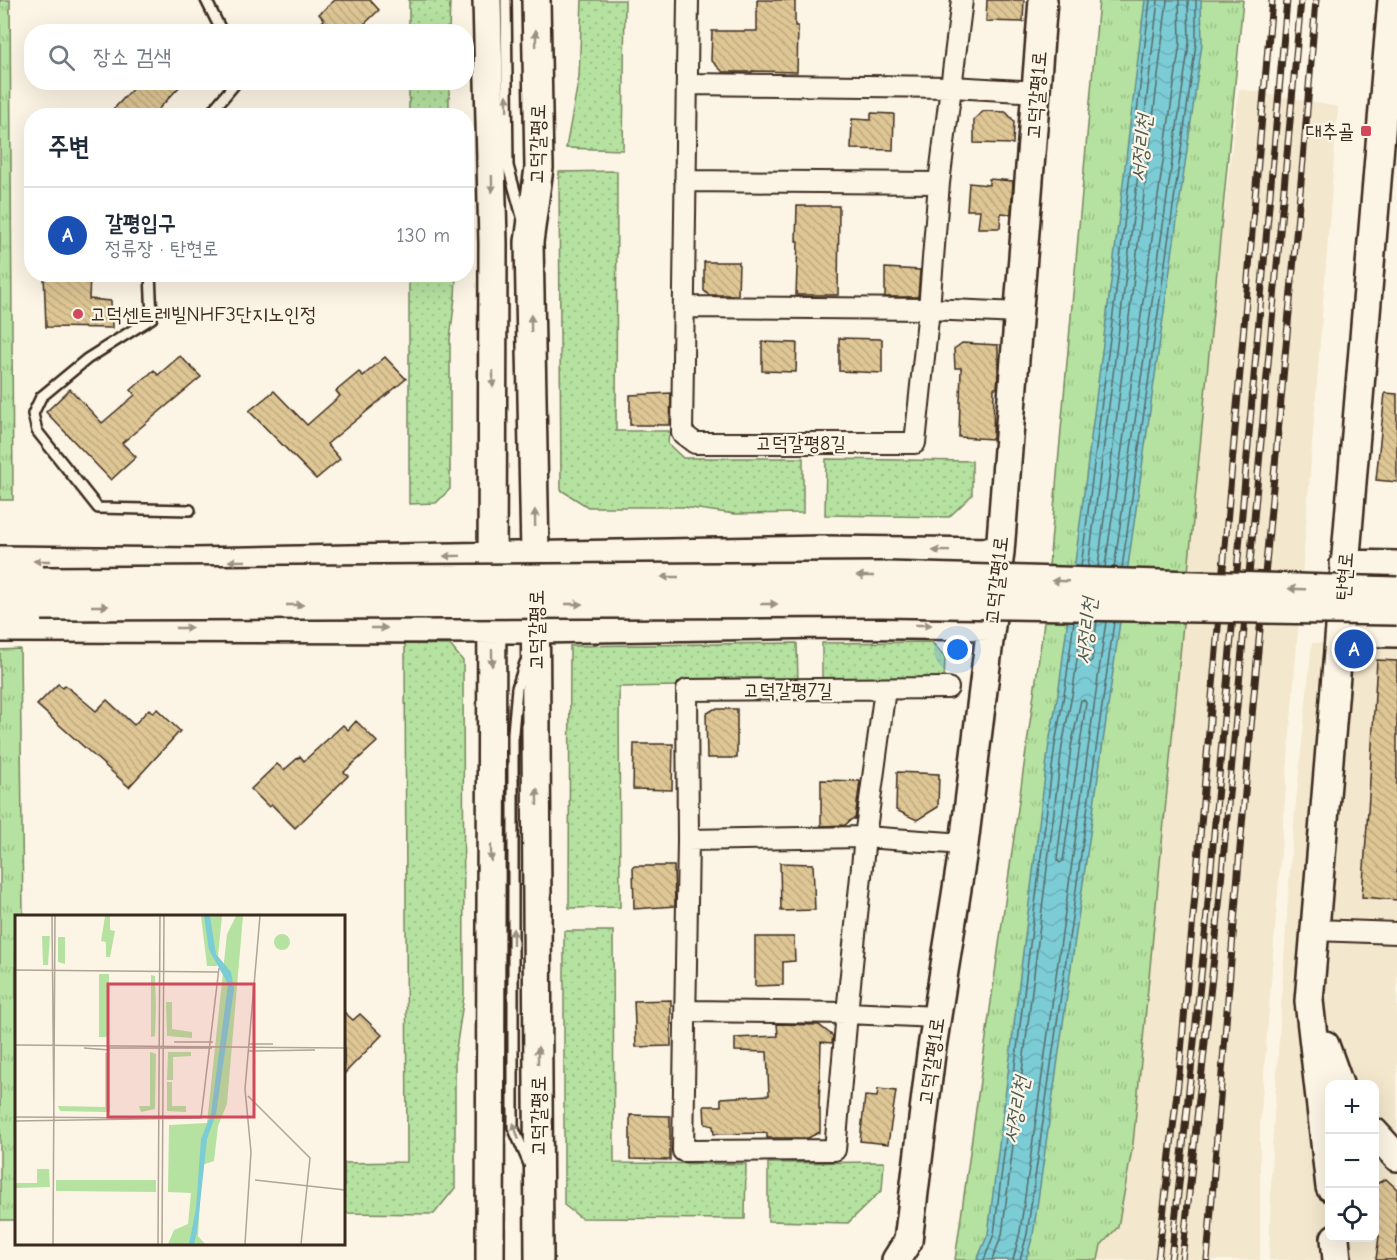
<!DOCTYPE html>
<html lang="ko">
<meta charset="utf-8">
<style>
body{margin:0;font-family:"Comic Neue","Poor Story",sans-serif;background:#f2f2f3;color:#1f2937}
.controls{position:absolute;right:18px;bottom:18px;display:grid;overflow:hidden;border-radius:12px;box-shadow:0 6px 24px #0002}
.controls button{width:54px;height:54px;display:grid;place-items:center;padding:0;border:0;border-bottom:2px solid #e0e1e3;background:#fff;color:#1f2937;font:30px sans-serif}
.you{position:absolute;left:958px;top:650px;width:21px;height:21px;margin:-15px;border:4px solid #fff;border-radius:50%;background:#1a73e8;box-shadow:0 0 0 9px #1a73e833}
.badge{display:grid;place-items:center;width:39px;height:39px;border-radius:50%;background:#d1495b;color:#fff;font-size:20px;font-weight:700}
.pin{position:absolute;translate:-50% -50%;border:3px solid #fff;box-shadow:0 2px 6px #0006}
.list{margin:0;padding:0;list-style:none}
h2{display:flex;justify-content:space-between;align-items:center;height:78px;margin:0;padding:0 24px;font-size:26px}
h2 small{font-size:20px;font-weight:400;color:#747a83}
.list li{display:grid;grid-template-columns:39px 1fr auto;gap:18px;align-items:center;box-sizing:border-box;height:96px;padding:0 24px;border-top:2px solid #e0e1e3}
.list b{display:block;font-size:22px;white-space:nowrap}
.list p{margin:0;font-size:20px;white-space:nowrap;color:#747a83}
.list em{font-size:20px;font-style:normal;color:#747a83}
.icon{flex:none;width:33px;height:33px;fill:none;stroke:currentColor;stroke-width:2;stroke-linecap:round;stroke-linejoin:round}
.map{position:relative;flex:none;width:1397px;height:1260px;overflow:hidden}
.search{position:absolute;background:#fff;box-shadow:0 6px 24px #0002;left:24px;top:24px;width:450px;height:66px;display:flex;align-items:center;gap:15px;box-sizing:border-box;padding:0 21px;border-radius:24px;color:#747a83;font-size:22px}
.panel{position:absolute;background:#fff;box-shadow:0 6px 24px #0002;left:24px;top:108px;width:450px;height:174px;border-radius:24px}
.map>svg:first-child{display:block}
</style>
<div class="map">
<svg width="1397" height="1260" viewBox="0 0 1397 1260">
<defs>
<pattern id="grass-dots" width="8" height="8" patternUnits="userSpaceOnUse" patternTransform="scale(1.5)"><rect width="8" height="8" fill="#b5e2a0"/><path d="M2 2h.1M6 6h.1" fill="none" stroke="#9dc289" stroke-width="1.8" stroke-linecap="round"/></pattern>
<pattern id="park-tufts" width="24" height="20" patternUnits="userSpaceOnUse" patternTransform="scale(1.5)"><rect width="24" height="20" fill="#b5e2a0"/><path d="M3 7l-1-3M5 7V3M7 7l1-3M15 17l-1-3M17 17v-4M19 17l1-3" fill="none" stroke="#9dc289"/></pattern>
<pattern id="water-waves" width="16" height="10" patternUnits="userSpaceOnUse" patternTransform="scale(1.5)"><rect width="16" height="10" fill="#7cccd6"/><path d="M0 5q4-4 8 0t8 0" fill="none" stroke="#6cafb7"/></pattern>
<pattern id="building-back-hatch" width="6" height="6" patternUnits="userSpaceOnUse" patternTransform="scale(1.5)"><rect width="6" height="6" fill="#dec695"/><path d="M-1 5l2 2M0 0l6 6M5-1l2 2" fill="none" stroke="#bfaa80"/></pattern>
</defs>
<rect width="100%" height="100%" fill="#fcf5e5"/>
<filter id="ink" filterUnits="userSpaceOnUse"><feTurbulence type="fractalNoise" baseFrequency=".0167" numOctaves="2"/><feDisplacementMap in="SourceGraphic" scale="12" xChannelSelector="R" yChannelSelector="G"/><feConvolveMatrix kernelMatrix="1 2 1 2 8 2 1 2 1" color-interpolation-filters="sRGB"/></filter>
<g filter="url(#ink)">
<path fill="#f3e7cd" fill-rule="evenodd" d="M1239,89L1338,107L1260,1125V1260H1067L1135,943Z
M1312,643H1397V1260H1269L1272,1147L1291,852ZM1330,1084H1374V1238H1330Z"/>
<path fill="url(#grass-dots)" stroke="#78865f" stroke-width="1.5" d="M409,0H450L449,31H409Z
M582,0H625L623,150L566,148L579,77Z
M409,83H449V115H409Z
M617,171L616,431H669L668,444L683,458H803V513L735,514L683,507H588L561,490L559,172Z
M409,275H456L455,297L450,339V489L436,503L409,504Z
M826,459L972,461V495L949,517L825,515Z
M932,642L945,657L944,682L822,684V643Z
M797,643L798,684L619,687L620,907L569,908L570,646Z
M405,644L450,645L463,661L464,996L455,1056V1188L434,1214L344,1213V1163L407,1162Z
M564,931H613L614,1163L746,1164L745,1219L581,1218L564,1205Z
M884,1162L882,1190L848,1223L768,1221V1163Z"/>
<path fill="url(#park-tufts)" stroke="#78865f" stroke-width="1.5" d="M0,0H10L13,500H0Z
M1099,0H1243L1133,1144L1118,1227L1101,1245L1098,1260H955L1044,622Z
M20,649L23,916H16V1220H0V650Z"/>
<path fill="url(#water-waves)" stroke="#628b8c" stroke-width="1.5" d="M1145,0H1201L1202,44L1033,1235L1026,1260H977L988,1234L1049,743L1059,688L1115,250Z"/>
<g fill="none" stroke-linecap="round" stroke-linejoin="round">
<path stroke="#556b68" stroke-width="1.5" d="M1081,567L1121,251L1150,0
M1088,567L1129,252L1158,0
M1098,567L1137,253L1167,0
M1105,567L1180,43L1179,0
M1114,568L1189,43L1188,0
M1122,568L1196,44V0
M1091,621L1086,659L1089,663L1092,660L1097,621
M1081,700H1084L1086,703L1063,861L1060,863L1057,860L1071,747Z
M984,1260L994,1234L1055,744L1065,689L1074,621
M992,1260L1002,1235L1062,746L1073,690L1082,621
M1013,1260L1020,1232L1106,621
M1020,1260L1027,1234L1114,622"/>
</g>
<path fill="url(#building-back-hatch)" stroke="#3b2a1e" stroke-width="1.5" d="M335,0H370L379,10L356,32H312L324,20L319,14Z
M757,0H795V26H798L797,72L752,71V72H723L711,60L712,31H757Z
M987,0H1024L1023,22L986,21Z
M139,82H184L152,116H107Z
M984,111L1006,112L1014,121L1013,144L974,143V119Z
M871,113L894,114L893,150L851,149L852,119L871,120Z
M989,179L1013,181L1011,214L1001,213L1000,228H978L980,210H967L969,183L989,185Z
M797,206H839L838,295H796L798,241H796Z
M704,262H739L738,295H709L704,291Z
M885,268L920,270L918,297H885Z
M44,274H90L89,299L111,301L112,328L46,327Z
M839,338L882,339V373L839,371Z
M762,342L797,343L796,372L762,371Z
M962,343L998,345V372L997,388H994L993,439L959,437L961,368H955L954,349Z
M180,356L201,377L122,443L136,457L111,480L46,412L70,389L102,423L135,395L131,390L154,370L158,375Z
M385,357L406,379L327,444L340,459L316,479L249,411L274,391L307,425L340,396L336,391L359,372L363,376Z
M671,393L670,425H630V395Z
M1385,393L1397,394V482L1376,480Z
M1377,660L1397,661V900L1362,897L1369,796Z
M58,684L63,688L65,685L96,711L107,700L134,725L149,709L153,713L157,709L180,731L129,787L37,705Z
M714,709H737V758H707L706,714Z
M356,721L377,742L344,772L348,776L295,828L272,805L269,807L251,789L277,764L284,770L300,756L304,761L343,725L348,730Z
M634,744H673L672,790L633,789Z
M897,772L939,774L938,807L917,820L896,810Z
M821,780L860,781L855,819H852L845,825L821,826Z
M780,863L813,864L815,910L781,911Z
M633,866H674L675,906L634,909Z
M755,937H794L795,961L783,962V985L755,986Z
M671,1000V1046L636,1047L634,1001Z
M344,1012L353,1020L360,1014L382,1035L344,1074Z
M777,1024L819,1025L833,1036L832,1043L821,1042L819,1109H820V1132L808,1138H767V1133L714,1134L713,1126L705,1124L704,1106H721V1098L769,1095L767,1052L735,1051V1038L778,1036Z
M878,1089L896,1091L888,1144L860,1141L865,1096L877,1097Z
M630,1115L670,1116V1160L630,1159Z
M1386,1179L1397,1189V1260H1376L1379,1236L1374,1235V1185Z"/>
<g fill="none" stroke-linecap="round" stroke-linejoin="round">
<defs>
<path id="lane" d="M206,0L222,32
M506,0L508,166L523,220
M208,116L234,85L233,82
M150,274L152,318L87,359L41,397L33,414L37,431L98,508L190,510
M525,663L517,688L513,733V1127L529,1164"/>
<path id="street" d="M688,0L682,433L695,443H915L929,309L939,183L962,0
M687,84L952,87L1037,92
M685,181L939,183
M684,307L929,309L1019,313
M885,689L865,837L847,1013L835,1150L683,1151L688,840L687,690L948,688
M688,840L865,837L964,844
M1315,930L1397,933
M686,1011L847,1013L937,1017"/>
<path id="secondary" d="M487,0L493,243L490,1260
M536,0L539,168L529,242L535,555L539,1260
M0,560L194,562L822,550L1000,552
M1344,564L1397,565
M0,581H43
M0,606H42
M0,628L536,629L822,624L991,626
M1340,632L1397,633
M1325,1045L1339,1084
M1374,1132L1397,1157
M1330,1187L1309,1001L1392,0
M1335,1238L1337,1260
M896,1260L908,1241L931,1054L964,844L1000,552L1043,0"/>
</defs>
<use href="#lane" stroke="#3b2a1e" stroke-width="14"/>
<use href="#street" stroke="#3b2a1e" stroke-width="24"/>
<use href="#secondary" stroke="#3b2a1e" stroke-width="32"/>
<use href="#lane" stroke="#fcf5e5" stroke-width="9"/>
<use href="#street" stroke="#fcf5e5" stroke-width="20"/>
<use href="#secondary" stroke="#fcf5e5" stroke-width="27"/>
<defs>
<path id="rail" d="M1158,1260L1179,1075L1196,883L1272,0
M1171,1260L1204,947L1287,0
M1182,1260L1216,938L1301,0
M1207,1260L1241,836L1303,160L1316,0"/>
</defs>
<use href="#rail" stroke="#3b2a1e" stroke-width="7"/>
<use href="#rail" stroke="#fcf5e5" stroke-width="4.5" stroke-dasharray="14" stroke-linecap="butt"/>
<defs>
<path id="secondary-bridge" d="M43,581L887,576L1397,591
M42,606L881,603L1397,611"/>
</defs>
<use href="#secondary-bridge" stroke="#3b2a1e" stroke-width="32" stroke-linecap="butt"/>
<use href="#secondary-bridge" stroke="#fcf5e5" stroke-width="27"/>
</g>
<defs><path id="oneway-solid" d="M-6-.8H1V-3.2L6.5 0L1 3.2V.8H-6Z" transform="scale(1.5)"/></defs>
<g fill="#9c9082">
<use href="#oneway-solid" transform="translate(536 38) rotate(-91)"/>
<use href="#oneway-solid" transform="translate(507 103) rotate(-91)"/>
<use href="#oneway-solid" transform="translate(492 184) rotate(89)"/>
<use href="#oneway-solid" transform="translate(531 323) rotate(-91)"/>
<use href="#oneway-solid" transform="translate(493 379) rotate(90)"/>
<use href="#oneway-solid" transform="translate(535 518) rotate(-91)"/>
<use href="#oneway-solid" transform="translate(941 551) rotate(-179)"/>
<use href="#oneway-solid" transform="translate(452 556) rotate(179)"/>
<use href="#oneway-solid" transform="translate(42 561) rotate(-180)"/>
<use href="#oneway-solid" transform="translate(237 561) rotate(179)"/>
<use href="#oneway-solid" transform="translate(865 576) rotate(180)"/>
<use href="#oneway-solid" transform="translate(670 577) rotate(180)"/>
<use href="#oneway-solid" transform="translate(1060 581) rotate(-178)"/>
<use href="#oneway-solid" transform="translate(1297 589) rotate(-178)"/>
<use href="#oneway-solid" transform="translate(574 604)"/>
<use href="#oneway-solid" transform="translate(769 604)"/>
<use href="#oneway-solid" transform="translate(295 605)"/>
<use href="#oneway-solid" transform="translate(100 606)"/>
<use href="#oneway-solid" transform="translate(923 625)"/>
<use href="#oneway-solid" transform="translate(184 628)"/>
<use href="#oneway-solid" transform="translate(379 628)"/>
<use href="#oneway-solid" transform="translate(492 658) rotate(90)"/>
<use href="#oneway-solid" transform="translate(537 797) rotate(-90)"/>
<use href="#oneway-solid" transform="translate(491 853) rotate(90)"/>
<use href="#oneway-solid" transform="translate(513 937) rotate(-90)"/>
<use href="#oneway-solid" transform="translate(538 1055) rotate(-90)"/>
<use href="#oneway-solid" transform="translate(516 1131) rotate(-108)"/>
</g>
</g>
<g fill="#d1495b" stroke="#fcf5e5" stroke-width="2">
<rect x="1360" y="125" width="12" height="12" rx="3"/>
<circle cx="78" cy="314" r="6"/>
</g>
<g text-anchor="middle" stroke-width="4.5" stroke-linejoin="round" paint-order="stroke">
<g font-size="20" fill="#3b2a1e" stroke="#fcf5e5">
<text transform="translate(1036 95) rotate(-86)" y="7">고덕갈평1로</text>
<text transform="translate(537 144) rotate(-89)" y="7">고덕갈평로</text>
<text x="801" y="450">고덕갈평8길</text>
<text transform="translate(1344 576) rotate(-86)" y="7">탄현로</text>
<text transform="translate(996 580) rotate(-84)" y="7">고덕갈평1로</text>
<text transform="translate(536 630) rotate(-90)" y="7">고덕갈평로</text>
<text x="788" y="697">고덕갈평7길</text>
<text transform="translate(931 1061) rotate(-82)" y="7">고덕갈평1로</text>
<text transform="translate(538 1116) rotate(-90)" y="7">고덕갈평로</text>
</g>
<g font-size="20" fill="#3b2a1e" stroke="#fcf5e5" text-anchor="end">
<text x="1354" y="138">대추골</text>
<text x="90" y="321" text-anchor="start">고덕센트레빌NHF3단지노인정</text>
</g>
<g font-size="21" font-style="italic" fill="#4e5b55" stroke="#fcf5e5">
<text transform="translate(1141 148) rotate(-84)" y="7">서정리천</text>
<text transform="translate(1086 631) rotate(-84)" y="7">서정리천</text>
<text transform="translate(1016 1110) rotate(-79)" y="7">서정리천</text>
</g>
</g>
<g transform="translate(15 915)">
<rect width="330" height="330" fill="#fcf5e5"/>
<path d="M27,21H35L33,50H28ZM43,22H50V49L43,47ZM136,60L140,61L141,91L140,121L136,122ZM151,87H157V114L177,117V123L152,121ZM135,137L141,139L140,194L126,197L124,191H135ZM153,137H176V141L158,142V165H152ZM152,167H157V191H171V197L152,196ZM43,191L90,192V197L45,196Z" fill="#b5e2a0"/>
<path d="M90,1H95V15L100,16L95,42H91V27L86,26ZM186,1H207L202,51H192ZM221,1H228L212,189L203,211L199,246L187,250L183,321L190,329H153L159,315L173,309L176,278L153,277L154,210L192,208L212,19ZM259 27a8 8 0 1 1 16 0a8 8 0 1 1-16 0ZM84,59H94V122H84ZM95,137V197H90V138ZM22,254H34L35,272L0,273V268H22ZM41,265H141V277L41,276Z" fill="#b5e2a0"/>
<path d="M189,1H195L201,39L216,57L219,74L201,199L192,224L182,317L179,329H174L181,293L186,224L196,199L213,69L194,35Z" fill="#7cccd6"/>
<path fill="none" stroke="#afa495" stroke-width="1.5" d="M37,1L39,208M0,55L203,57M159,127H198M234,129H258M0,130L330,133M69,133L95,135M94,133H197M233,136L300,135M233,181L295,243L286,329M0,202L131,203M0,206L186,203L204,53M240,265L330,275M38,329L40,1M143,329L145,1M147,329L149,1M230,329L236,237L230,174L245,1"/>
<path fill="#d1495b" fill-opacity="0.15" stroke="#d1495b" stroke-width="3" d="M93,69H239V202H93Z"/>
<rect width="330" height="330" fill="none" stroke="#3b2a1e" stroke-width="3"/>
</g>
</svg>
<div class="controls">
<button>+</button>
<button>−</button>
<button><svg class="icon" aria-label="locate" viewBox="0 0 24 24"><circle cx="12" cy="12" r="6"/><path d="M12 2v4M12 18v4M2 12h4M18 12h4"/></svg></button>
</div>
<div class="you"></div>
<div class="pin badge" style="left:1354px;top:649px;background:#1a4fb4">A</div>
<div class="search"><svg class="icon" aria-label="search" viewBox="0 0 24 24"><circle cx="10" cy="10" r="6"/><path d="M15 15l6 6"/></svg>장소 검색</div>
<section class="panel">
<h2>주변<small></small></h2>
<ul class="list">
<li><span class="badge" style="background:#1a4fb4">A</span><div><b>갈평입구</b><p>정류장 · 탄현로</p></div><em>130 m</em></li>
</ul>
</section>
</div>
